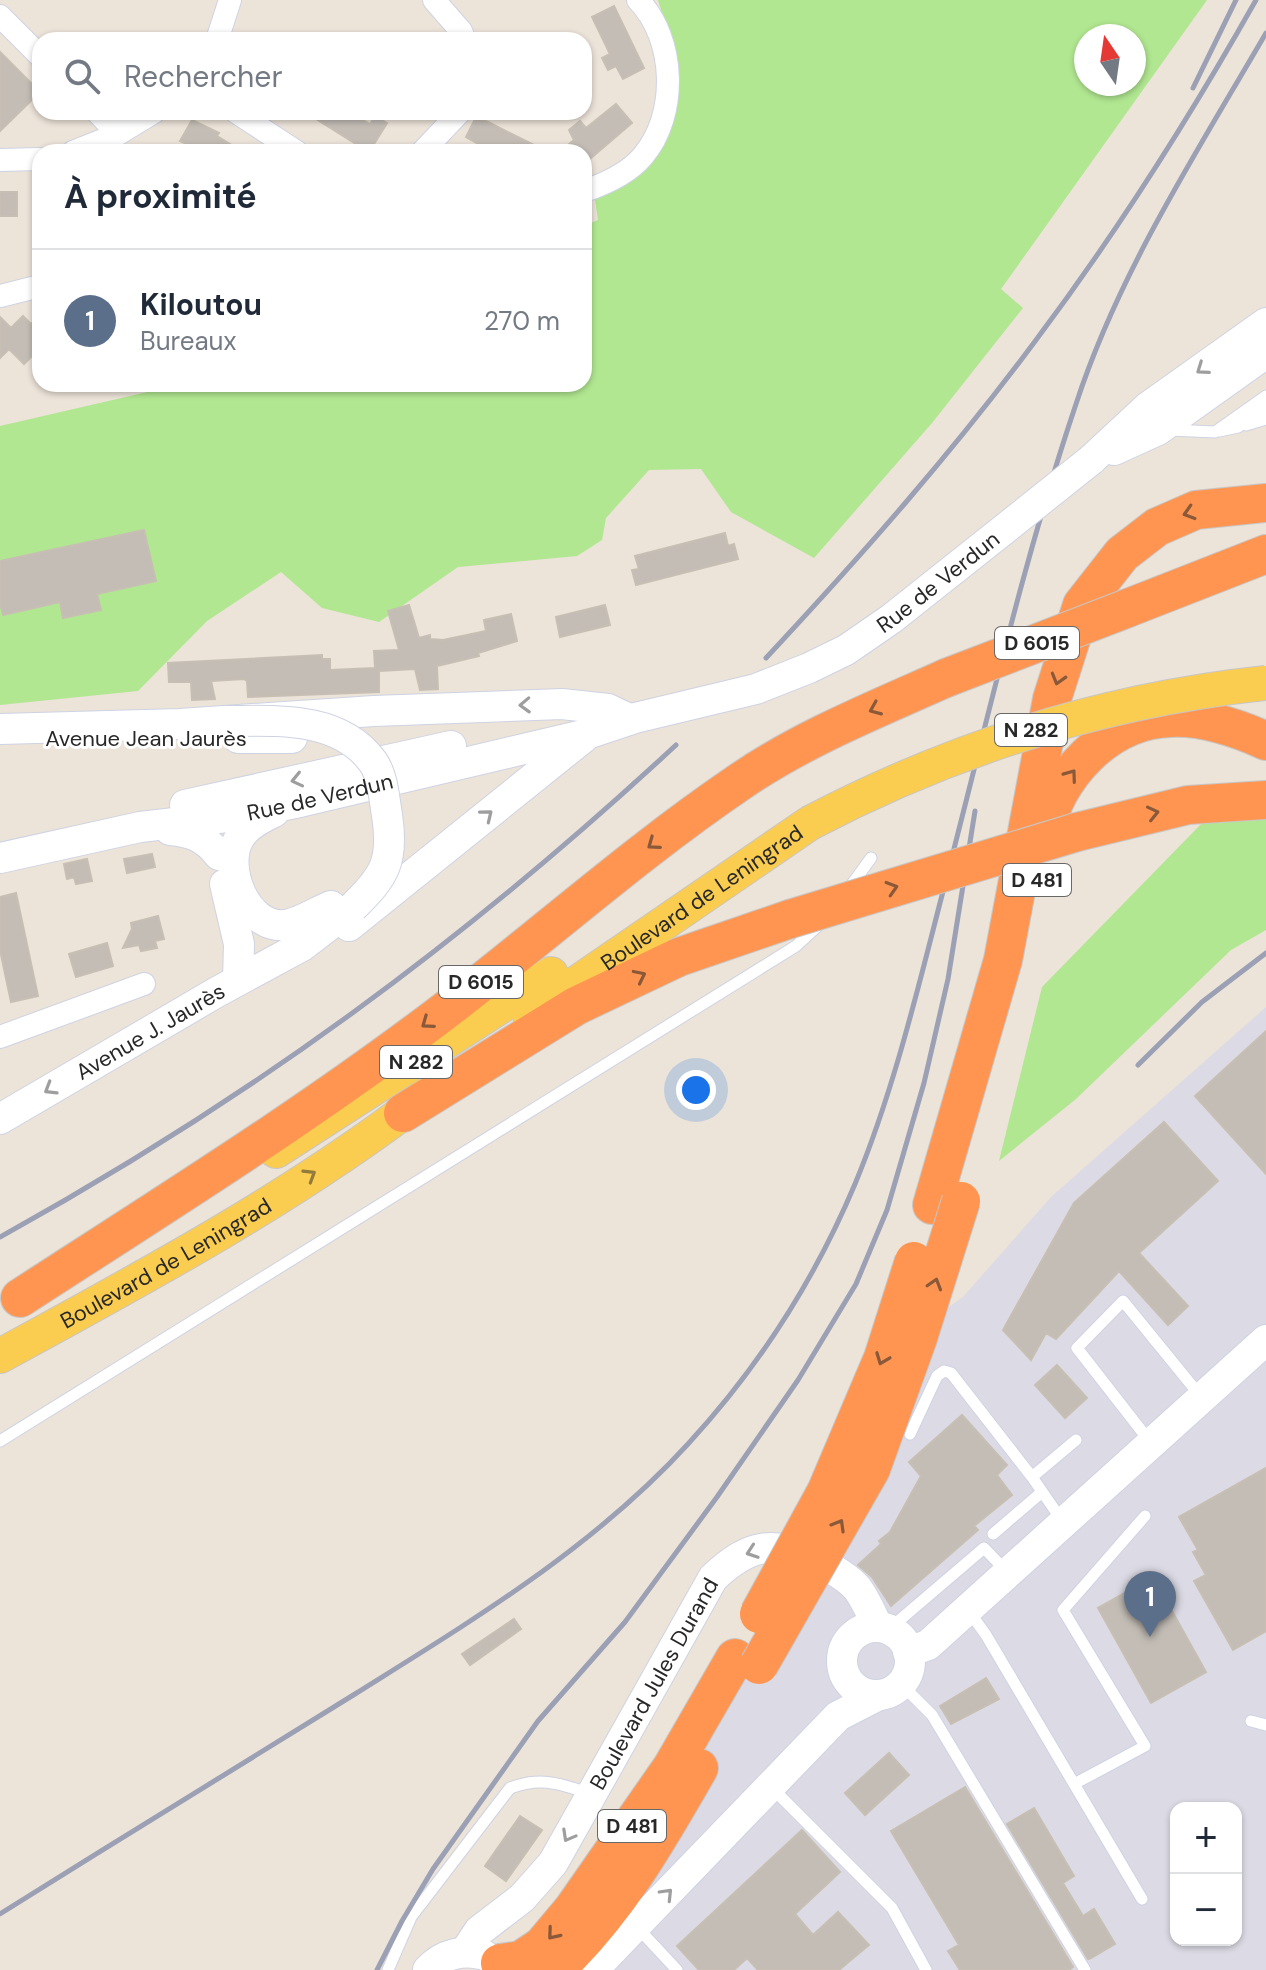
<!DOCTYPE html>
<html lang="fr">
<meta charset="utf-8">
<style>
body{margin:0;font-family:"DM Sans",sans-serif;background:#f6f6f7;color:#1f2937}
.controls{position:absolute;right:24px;bottom:24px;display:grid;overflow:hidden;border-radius:16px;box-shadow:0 2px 6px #0004}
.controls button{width:72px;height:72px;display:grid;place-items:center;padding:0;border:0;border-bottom:2px solid #e0e1e3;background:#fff;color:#1f2937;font:40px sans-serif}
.compass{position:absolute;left:1074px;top:24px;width:72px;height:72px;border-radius:50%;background:#fff;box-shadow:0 2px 6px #0004;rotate:347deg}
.you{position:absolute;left:696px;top:1090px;width:28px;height:28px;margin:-20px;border:6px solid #fff;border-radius:50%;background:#1a73e8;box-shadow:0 0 0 12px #1a73e833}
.badge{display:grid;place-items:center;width:52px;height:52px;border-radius:50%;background:#d93025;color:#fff;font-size:26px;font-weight:700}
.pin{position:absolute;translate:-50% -66px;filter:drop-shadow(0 2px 4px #0008)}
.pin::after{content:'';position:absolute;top:42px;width:28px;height:24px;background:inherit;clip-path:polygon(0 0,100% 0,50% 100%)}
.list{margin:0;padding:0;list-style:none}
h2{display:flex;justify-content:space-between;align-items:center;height:104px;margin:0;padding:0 32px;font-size:34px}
h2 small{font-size:26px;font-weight:400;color:#747a83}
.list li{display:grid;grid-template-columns:52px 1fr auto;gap:24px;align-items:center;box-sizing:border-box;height:144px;padding:0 32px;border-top:2px solid #e0e1e3}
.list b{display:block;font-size:30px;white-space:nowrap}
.list p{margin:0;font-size:26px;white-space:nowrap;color:#747a83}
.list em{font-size:26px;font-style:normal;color:#747a83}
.icon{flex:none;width:44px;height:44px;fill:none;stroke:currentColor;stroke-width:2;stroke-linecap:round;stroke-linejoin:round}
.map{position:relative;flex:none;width:1266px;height:1970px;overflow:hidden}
.search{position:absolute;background:#fff;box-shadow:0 2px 6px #0004;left:32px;top:32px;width:560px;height:88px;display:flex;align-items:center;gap:20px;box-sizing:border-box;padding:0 28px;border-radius:24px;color:#747a83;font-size:30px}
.panel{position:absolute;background:#fff;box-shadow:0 2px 6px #0004;left:32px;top:144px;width:560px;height:248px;border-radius:24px}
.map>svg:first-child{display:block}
</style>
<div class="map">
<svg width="1266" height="1970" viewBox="0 0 1266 1970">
<rect width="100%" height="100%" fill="#ece3d9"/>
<path fill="#dcdae4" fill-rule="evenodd" d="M1266,1007V1970H503L743,1665L870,1363L963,1297L1051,1197ZM1176,1808H1236V1940H1176Z"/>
<path fill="#b1e791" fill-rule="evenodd" d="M658,0H1207L1001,289L1023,308L932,423L814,558L731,512L701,469L649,470L606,518L602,540L577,556L458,567L379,622L322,608L281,572L207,621L138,691L0,705V426L182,384H584V226L598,220L594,193L662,128L667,29ZM1086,36H1134V84H1086Z
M1266,819V930L1231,950L1076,1099L999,1161L1042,987L1205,820Z"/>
<path fill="#c3bdb6" stroke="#c7bfb3" stroke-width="2" d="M614,6L644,68L623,79L616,66L608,70L602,58L610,54L592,17Z
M0,52L40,92L0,131Z
M616,104L632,123L584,164V152H559L574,140L569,130L580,121L586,128Z
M305,112H349L370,124L375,116L387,123L369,152Z
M476,117L488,122L548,152H493L466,137Z
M192,120L219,133L217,136L243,152H204L180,141Z
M0,192H17V216H0Z
M23,316L31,324L40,316V348L24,364L9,349L0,358V317L11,328Z
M144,530L156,581L97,594L101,610L63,618L60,602L3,615L0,603V561Z
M725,533L728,546L734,544L738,559L636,585L632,570L639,569L635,556Z
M409,605L419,638L430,635V639L443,640L486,631L484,620L511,614L517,641L478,653L479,656L437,666L438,689L420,690L415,669L379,671V692L248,697L247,681L244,679L211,681L215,699L192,700L191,682H169L168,663L322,655V659H330V670L375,668L374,651L399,650L388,611Z
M605,605L610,625L560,637L556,617Z
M152,854L155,867L127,873L124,859Z
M87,859L92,881L76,884L74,877L67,879L64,864Z
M16,893L38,996L11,1002L0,950V897Z
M158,916L164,939L155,941L157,948L141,951L139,945L123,948L132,929L131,923Z
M107,943L113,966L76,977L69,954Z
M1266,1031V1174L1195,1096Z
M1164,1122L1218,1181L1139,1253L1188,1306L1168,1325L1119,1271L1056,1339L1046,1333L1031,1360L1003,1330L1074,1203Z
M1057,1365L1087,1398L1065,1418L1035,1385Z
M962,1415L1007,1465L997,1475L1012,1495L974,1526L978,1530L891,1606L872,1577L858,1565L881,1544L879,1541L890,1532L921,1476L909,1462Z
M1266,1468V1631L1233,1650L1194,1581L1206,1575L1193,1552L1198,1550L1179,1517Z
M1153,1577L1206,1672L1151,1703L1098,1608Z
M514,1619L521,1629L470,1665L462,1654Z
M986,1678L999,1699L951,1724L940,1706Z
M889,1753L909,1775L865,1815L845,1793Z
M965,1787L1073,1967L1069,1970H960L948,1951L959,1945L891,1831Z
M1034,1808L1074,1876L1063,1883L1083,1916L1094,1909L1115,1944L1091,1958L1088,1959L1007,1824Z
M520,1816L542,1830L506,1881L485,1866Z
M802,1830L840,1872L795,1914L813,1935L838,1912L869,1945L839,1970H758L747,1958L734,1970H699L677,1946Z"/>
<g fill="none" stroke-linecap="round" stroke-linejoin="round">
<defs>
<path id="lane" d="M1246,425L1266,419
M1170,430L1215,432L1266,396
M1219,431L1238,427L1266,407
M847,891L871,858
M910,1434L937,1376L944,1371L951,1373L1032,1477L1063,1522
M0,1441L796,946L821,923
M1151,1443L1077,1348L1123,1301L1202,1398
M1032,1477L1076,1440
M993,1534L1042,1492
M968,1610L986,1635L1142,1899
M888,1630L984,1548L1008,1573
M901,1684L932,1715L1085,1970
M1251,1721L1266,1725
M1074,1784L1145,1746L1063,1610L1145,1516
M771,1787L892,1908L926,1970
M636,1926L677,1970
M388,1970L411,1917L510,1788C542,1776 560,1784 591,1794"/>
<path id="street" d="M434,0L461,31L465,40
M0,16L40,56
M217,40L230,0
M97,112L118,134
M236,112L297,152
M73,152L118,134L154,112
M422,152L460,112
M0,160L40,159
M584,191C605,184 628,174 643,156C678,115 676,39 638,0
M0,296L40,286
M0,1037L144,984"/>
<g id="secondary">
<path d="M1114,450L1158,430L1266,353"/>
<path d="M1091,460L1148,407L1266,323"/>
<path d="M0,729L180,724L374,711L562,704L608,709L629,719"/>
<path d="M238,738H292"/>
<path d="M185,805L451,746"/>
<path d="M274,812C262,818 247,825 240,837C221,866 246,929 285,925C300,923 318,911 331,906"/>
<path d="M170,830C192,832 205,837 219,855"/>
<path id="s1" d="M0,858L140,827L227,817L300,802L587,734L635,718L756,689L809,668L846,650L891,619L1012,523"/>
<path d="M225,884L239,944L238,980"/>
<path d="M349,926L583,738"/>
<path id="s2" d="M0,1119L217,992L302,946L353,907"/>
<circle cx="876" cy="1661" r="34"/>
<path d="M908,1652L928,1645L1266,1340"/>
<path id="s3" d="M465,1952L479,1931L522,1898L553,1863L713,1578C751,1542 775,1540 821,1563C832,1568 849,1579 857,1588C866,1600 872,1615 878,1627"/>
<path d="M428,1970C442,1954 464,1949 484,1955"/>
<path d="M593,1970L838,1716L877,1696"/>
</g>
<g id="primary">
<path id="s4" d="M530,1015L810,823"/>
<path d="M276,1151L551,974"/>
<path id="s5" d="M0,1356C145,1277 294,1197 425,1096"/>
</g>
<path id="highway" d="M1128,608L1266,554
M1077,832L1188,805L1266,800
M1044,836C1054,776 1108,720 1170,718C1201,716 1238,728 1266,741
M403,1113L576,1006L679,957L790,919
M932,1205L1003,960L1052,699L1082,605L1122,554L1157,527L1196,510L1266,503
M20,1298C165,1204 313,1112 450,1007C547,932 639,850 741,781C804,738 877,709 946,678
M500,1963L521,1960L542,1946L573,1909L672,1767L735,1658
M555,1970C616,1913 658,1840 699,1768"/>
</defs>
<use href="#lane" stroke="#ced3e3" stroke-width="13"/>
<use href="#street" stroke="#ced3e3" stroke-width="24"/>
<use href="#secondary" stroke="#ced3e3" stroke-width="32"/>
<use href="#primary" stroke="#c7c7c7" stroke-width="36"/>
<use href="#highway" stroke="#c7c7c7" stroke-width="40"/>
<use href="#lane" stroke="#fff" stroke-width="11"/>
<use href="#street" stroke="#fff" stroke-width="22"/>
<use href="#secondary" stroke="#fff" stroke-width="30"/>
<use href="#primary" stroke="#facc50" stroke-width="34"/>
<use href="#highway" stroke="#ff9551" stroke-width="38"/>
<path stroke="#9ba0b4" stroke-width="5" d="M1193,88L1236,0
M766,658C861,556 953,452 1036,340C1117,232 1190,117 1256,0
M1138,1065L1202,1002L1266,953
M0,1237C252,1098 466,940 676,745
M0,1914C118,1840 237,1767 355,1694C473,1620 593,1548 688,1444C758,1368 815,1279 855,1184C896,1085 920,979 947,876C988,718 1024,558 1076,404C1119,272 1197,152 1266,33
M377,1970L402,1921L433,1869L538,1721L625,1622L717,1497L798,1380L856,1284L887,1210L924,1083L948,979L975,811"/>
<defs>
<path id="secondary-bridge" d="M1012,523L1091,460
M225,721C275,721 339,715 373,762C383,776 384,798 387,815C394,861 385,876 353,907"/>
<path id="primary-bridge" d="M810,823C955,747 1104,700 1266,683"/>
<path id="highway-bridge" d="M946,678L1128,608
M790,919L1077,832
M759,1614L826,1492L883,1358L914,1261
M759,1665L871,1469L918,1338L961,1201"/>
</defs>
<use href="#secondary-bridge" stroke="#ced3e3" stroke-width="32" stroke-linecap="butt"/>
<use href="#primary-bridge" stroke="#c7c7c7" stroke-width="36" stroke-linecap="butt"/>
<use href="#highway-bridge" stroke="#c7c7c7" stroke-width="40" stroke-linecap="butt"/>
<use href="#secondary-bridge" stroke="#fff" stroke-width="30"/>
<use href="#primary-bridge" stroke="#facc50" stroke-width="34"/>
<use href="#highway-bridge" stroke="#ff9551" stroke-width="38"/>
</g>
<defs><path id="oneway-chevron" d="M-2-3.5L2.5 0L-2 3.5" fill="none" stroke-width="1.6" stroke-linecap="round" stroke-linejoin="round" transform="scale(2)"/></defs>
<g stroke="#9e9e9e">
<use href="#oneway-chevron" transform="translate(1202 369) rotate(145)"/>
<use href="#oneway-chevron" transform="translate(525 705) rotate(178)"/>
<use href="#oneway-chevron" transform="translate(297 780) rotate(167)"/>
<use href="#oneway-chevron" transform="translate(487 815) rotate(-39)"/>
<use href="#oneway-chevron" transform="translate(50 1089) rotate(149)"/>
<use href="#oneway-chevron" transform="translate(752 1552) rotate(161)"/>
<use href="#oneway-chevron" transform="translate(568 1836) rotate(119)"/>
<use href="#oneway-chevron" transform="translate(667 1894) rotate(-46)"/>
</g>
<g stroke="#89593a">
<use href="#oneway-chevron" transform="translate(1189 513) rotate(163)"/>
<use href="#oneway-chevron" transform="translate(1058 679) rotate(106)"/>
<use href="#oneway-chevron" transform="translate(875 709) rotate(157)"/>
<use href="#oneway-chevron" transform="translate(1071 775) rotate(-54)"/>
<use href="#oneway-chevron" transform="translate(1153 813) rotate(-13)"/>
<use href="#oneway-chevron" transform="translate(653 844) rotate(144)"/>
<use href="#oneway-chevron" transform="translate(892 888) rotate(-17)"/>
<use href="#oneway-chevron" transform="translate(640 976) rotate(-26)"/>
<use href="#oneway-chevron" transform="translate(427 1023) rotate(144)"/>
<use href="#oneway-chevron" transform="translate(935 1284) rotate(-73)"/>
<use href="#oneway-chevron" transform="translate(882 1359) rotate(111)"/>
<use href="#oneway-chevron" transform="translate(839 1525) rotate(-60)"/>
<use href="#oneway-chevron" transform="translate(553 1934) rotate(130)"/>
</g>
<use stroke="#917a3c" href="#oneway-chevron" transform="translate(310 1175) rotate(-32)"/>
<g text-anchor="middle" stroke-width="6" stroke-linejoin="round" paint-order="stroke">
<g fill="#fff" stroke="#686868" stroke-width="2">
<rect x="995" y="627" width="84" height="32" rx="6"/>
<rect x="995" y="714" width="72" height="32" rx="6"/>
<rect x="1003" y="864" width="68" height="32" rx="6"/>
<rect x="439" y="966" width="84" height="32" rx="6"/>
<rect x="380" y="1046" width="72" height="32" rx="6"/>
<rect x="598" y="1810" width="68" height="32" rx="6"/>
</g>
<g font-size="20" font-weight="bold" fill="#282828">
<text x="1037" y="650">D 6015</text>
<text x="1031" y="737">N 282</text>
<text x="1037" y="887">D 481</text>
<text x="481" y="989">D 6015</text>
<text x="416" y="1069">N 282</text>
<text x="632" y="1833">D 481</text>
</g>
<g font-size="22" fill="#282828" stroke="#fff">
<text dy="8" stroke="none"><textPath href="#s1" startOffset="988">Rue de Verdun</textPath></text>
<text x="146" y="746">Avenue Jean Jaurès</text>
<text dy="8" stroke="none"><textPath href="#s1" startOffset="326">Rue de Verdun</textPath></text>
<text dy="8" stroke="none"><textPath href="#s4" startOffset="208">Boulevard de Leningrad</textPath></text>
<text dy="8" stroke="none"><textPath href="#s2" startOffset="174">Avenue J. Jaurès</textPath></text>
<text dy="8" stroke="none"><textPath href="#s5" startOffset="190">Boulevard de Leningrad</textPath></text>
<text dy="8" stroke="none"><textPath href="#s3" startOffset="332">Boulevard Jules Durand</textPath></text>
</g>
</g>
</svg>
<div class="controls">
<button>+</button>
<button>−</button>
</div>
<svg class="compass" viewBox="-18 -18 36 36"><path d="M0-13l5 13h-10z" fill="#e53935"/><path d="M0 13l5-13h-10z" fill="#747a83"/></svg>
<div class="you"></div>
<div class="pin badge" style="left:1150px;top:1637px;background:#5c6f8a">1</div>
<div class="search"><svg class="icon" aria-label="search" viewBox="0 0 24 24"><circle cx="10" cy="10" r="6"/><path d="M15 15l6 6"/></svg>Rechercher</div>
<section class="panel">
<h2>À proximité<small></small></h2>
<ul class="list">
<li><span class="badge" style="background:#5c6f8a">1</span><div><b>Kiloutou</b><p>Bureaux</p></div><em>270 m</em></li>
</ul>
</section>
</div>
